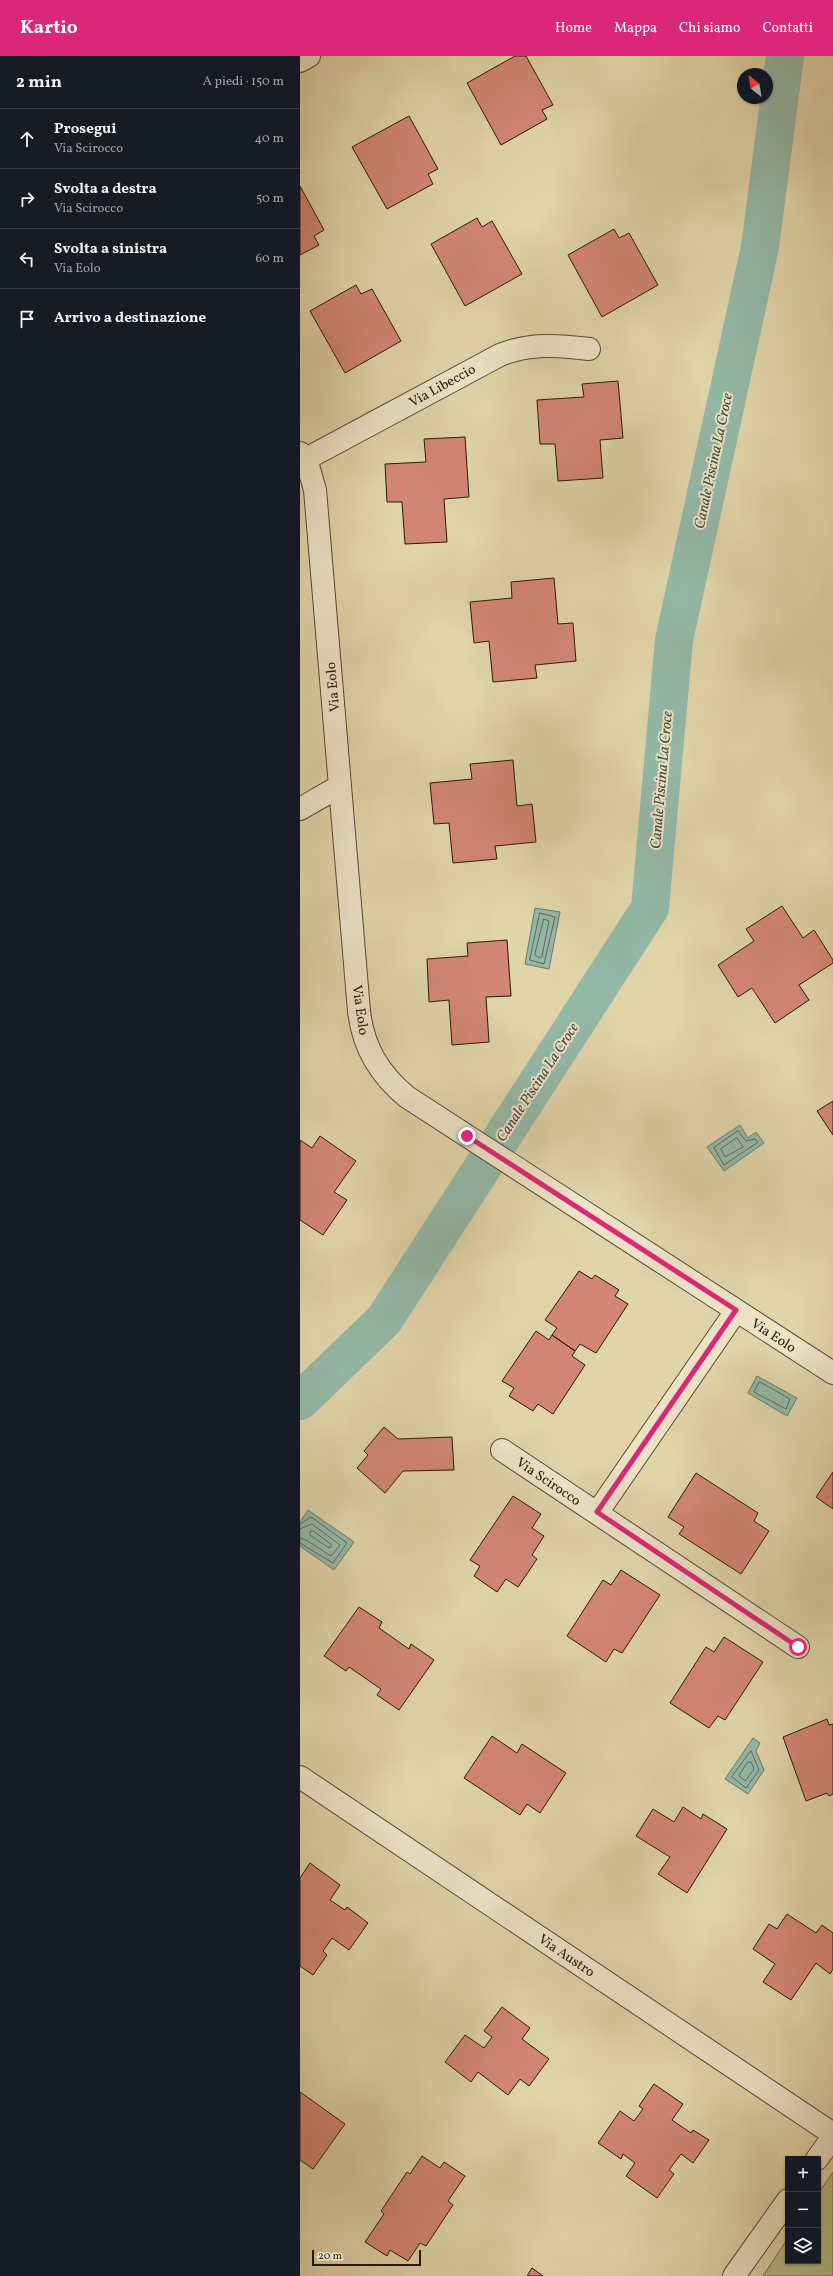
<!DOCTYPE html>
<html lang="it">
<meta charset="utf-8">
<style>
body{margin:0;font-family:Vollkorn,serif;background:#242831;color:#f1f3f6}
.controls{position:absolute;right:12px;bottom:12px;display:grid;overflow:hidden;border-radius:0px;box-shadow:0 1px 3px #0004}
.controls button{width:36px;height:36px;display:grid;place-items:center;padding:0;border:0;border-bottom:1px solid #363941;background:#171b24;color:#f1f3f6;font:20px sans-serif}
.compass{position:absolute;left:437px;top:12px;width:36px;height:36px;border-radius:50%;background:#171b24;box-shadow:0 1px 3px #0004;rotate:329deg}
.scale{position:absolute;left:12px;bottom:10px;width:109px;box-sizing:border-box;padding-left:4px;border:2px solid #26190e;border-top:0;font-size:11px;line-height:14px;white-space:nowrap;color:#26190e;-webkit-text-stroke:3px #ece3c7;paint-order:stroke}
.stop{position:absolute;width:12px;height:12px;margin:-9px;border:3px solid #db2777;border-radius:50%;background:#fff}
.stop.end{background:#db2777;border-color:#fff;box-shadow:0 1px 4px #0008}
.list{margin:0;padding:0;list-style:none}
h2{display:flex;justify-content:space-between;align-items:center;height:52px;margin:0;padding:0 16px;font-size:17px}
h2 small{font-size:13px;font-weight:400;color:#9ea1a6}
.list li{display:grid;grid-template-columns:26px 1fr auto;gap:12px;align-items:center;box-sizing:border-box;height:60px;padding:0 16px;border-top:1px solid #363941}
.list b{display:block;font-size:15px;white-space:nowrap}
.list p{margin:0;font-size:13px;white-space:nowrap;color:#9ea1a6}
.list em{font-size:13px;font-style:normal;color:#9ea1a6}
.icon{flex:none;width:22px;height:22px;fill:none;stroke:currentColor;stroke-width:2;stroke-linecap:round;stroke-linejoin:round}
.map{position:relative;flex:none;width:533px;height:2220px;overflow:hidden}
header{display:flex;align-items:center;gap:24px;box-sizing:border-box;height:56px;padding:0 20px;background:#db2777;color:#fff}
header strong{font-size:19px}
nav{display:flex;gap:22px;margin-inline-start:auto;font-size:14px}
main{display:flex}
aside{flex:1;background:#171b24}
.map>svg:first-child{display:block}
</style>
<header>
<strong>Kartio</strong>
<nav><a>Home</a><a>Mappa</a><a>Chi siamo</a><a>Contatti</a></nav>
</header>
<main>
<aside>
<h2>2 min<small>A piedi · 150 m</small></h2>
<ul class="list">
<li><svg class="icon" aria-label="ahead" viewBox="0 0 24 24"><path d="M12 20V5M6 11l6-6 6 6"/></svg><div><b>Prosegui</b><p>Via Scirocco</p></div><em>40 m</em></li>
<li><svg class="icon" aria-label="right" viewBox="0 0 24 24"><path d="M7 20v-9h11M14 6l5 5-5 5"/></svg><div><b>Svolta a destra</b><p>Via Scirocco</p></div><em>50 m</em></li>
<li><svg class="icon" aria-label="left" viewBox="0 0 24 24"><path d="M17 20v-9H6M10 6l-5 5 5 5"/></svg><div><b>Svolta a sinistra</b><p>Via Eolo</p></div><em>60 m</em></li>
<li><svg class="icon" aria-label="arrive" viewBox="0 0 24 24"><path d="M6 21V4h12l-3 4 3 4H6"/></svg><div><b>Arrivo a destinazione</b></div></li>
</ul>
</aside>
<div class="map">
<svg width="533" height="2220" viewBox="0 0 533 2220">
<rect width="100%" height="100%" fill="#e1d4a9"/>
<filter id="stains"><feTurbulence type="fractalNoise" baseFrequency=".005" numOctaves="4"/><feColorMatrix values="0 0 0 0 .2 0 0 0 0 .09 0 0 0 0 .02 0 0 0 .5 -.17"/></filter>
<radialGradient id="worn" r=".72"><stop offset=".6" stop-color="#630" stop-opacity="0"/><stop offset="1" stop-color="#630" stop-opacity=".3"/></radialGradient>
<path fill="#b3bc87" stroke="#6c6a4a" d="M533,2116V2220H463L488,2182V2205H518V2138Z"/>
<path fill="#94b8a8" stroke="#68786a" d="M235,852L260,856L249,913L225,908Z
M440,1069L448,1082L456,1076L464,1087L424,1115L407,1091Z
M457,1320L497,1342L487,1360L448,1337Z
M8,1454L54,1486L34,1514L0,1490V1466Z
M453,1682L460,1687L456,1695L464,1714L448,1738L425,1723Z"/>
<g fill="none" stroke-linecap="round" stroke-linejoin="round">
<path stroke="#5d685b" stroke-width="1" d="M240,857L255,861L244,908L230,904Z
M244,863L249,865L242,900L240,902L235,899Z
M438,1075L446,1085L455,1083L458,1086L424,1109L414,1092Z
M437,1082L443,1091L425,1101L421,1093Z
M460,1326L490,1343L486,1353L454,1336Z
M0,1468L11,1461L47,1487L33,1507L0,1487
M0,1473L12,1468L40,1489L31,1500L6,1484L0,1482
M13,1475L31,1488V1491L29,1492L10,1479V1476Z
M451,1695L459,1714L446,1732L432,1721Z
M448,1706H451L454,1713L445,1725L439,1720Z"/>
<path stroke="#94b8a8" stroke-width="38" d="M0,1345L84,1264L350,852L374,584L460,191L485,0"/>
</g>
<path fill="#d38675" stroke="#26190e" d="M215,0H226L253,49L242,54L247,63L201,89L167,27Z
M109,60L138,113L128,118L133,128L87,153L52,91Z
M0,130L24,174L14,180L19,189L0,199Z
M177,162L182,171L192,165L222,218L165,250L131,188Z
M314,173L319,182L329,177L358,229L302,261L268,199Z
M56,229L61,238L72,233L101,285L45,317L10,255Z
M318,325L323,382L300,384L303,422L258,425L255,388H240L237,344L284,341L282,328Z
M165,381L169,441L144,443L147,486L105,488L102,446H87L85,408L126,406L124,383Z
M254,522L258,568L273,567L276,605L235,609L237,622L193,626L189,585L174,587L170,546L212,542L211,526Z
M213,704L217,750L232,748L236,786L195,790L197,803L153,807L149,767L134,768L130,727L172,723L170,708Z
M482,850L503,882L514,874L533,904V907L499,929L509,944L475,967L452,932L438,941L418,909L454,885L446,873Z
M207,884L211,940L186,941L189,986L152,989L149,944L129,946L127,903L168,900L167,887Z
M533,1045V1079L517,1055Z
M20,1080L56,1105L34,1136L47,1144L23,1179L0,1164V1084L12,1092Z
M279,1215L292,1223L295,1219L319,1234L315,1240L328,1248L296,1297L280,1288L275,1295L252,1279L257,1272L245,1264Z
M236,1275L249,1284L252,1279L275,1295L272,1300L285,1309L253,1358L238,1348L233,1355L209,1340L214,1332L202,1325Z
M84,1371L98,1383L152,1381L154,1414L103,1415L85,1437L57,1412L68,1399L64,1395Z
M533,1416V1453L516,1441Z
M396,1417L458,1457L454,1465L469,1475L441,1518L379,1478L384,1471L368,1461Z
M213,1440L241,1458L232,1472L244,1480L232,1499L237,1503L218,1531L206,1523L197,1536L174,1520L180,1510L170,1504Z
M321,1514L360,1539L322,1597L314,1593L306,1606L267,1580L303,1524L311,1529Z
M59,1551L82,1566L79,1572L109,1593L111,1588L134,1604L99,1654L77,1639L81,1633L49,1611L46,1615L24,1600Z
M424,1581L463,1606L425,1664L418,1660L409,1672L370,1647L406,1591L414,1596Z
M527,1663L529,1669L533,1668V1738L529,1740L527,1737L506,1745L483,1681Z
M192,1680L217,1697L222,1688L266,1717L240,1757L227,1748L220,1759L164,1722Z
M383,1751L401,1763L403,1758L427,1773L387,1837L358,1818L370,1801L336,1780L353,1753L374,1766Z
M10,1807L40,1829L30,1844L45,1854L47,1851L68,1867L49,1894L32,1882L23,1895L27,1899L13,1919L0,1910V1822Z
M487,1858L516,1877L522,1869L533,1877V1913L530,1918L516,1907L491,1944L463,1926L475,1908L453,1893L469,1868L477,1873Z
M202,1951L230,1972L222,1983L249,2003L229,2030L220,2023L208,2039L178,2016L171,2026L145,2006L165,1979L184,1992L192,1981L184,1975Z
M354,2028L383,2048L372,2064L391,2077L393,2074L409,2084L393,2107L381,2098L369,2114L374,2118L357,2142L326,2120L335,2107L323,2098L321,2103L298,2087L320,2055L334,2065L343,2053L339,2050Z
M0,2036L45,2068L13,2113L0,2104Z
M122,2100L140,2112L144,2106L165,2120L148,2145L153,2149L126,2190L120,2187L108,2205L90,2194L87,2200L65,2186L84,2158L81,2155L107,2116L110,2118Z
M232,2212L243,2220H227Z"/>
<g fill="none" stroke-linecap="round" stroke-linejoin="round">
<defs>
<path id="minor" d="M0,5L9,0
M0,397L9,413L15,434L59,955C63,991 79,1018 107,1041L533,1317
M4,404L200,299C230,287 257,289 289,293
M0,753L40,730
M202,1394L498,1591
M297,1457L436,1255
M0,1721L533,2078
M517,2103L533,2081
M434,2220L488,2144"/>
</defs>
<use href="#minor" stroke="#554835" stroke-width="24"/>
<use href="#minor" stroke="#ece3c7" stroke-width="22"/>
</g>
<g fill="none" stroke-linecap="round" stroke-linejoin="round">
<path stroke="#db2777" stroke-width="5" d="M167,1080L436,1254L297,1456L498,1591"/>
</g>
<g text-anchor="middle" stroke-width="4" stroke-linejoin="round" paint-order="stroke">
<g font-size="14" fill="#26190e" stroke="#ece3c7">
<text transform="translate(142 329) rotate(-29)" y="5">Via Libeccio</text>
<text transform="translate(32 631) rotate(-95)" y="5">Via Eolo</text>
<text transform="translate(61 954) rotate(82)" y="5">Via Eolo</text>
<text transform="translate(474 1279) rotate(33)" y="5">Via Eolo</text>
<text transform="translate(249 1425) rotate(34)" y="5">Via Scirocco</text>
<text transform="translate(267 1899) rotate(34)" y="5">Via Austro</text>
</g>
<g font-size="15" font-style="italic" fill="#47493c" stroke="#ece3c7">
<text transform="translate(413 405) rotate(-78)" y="5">Canale Piscina La Croce</text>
<text transform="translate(361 724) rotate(-85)" y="5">Canale Piscina La Croce</text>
<text transform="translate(237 1026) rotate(-57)" y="5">Canale Piscina La Croce</text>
</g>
</g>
<rect width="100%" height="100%" filter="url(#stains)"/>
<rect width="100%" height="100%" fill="url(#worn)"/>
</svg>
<div class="controls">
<button>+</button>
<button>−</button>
<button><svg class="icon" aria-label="layers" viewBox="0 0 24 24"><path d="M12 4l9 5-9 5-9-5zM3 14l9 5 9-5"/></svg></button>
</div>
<svg class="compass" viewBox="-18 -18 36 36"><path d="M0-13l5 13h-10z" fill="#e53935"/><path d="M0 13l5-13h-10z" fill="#9ea1a6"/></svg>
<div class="scale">20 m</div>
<div class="stop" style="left:498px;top:1591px"></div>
<div class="stop end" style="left:167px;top:1080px"></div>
</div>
</main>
